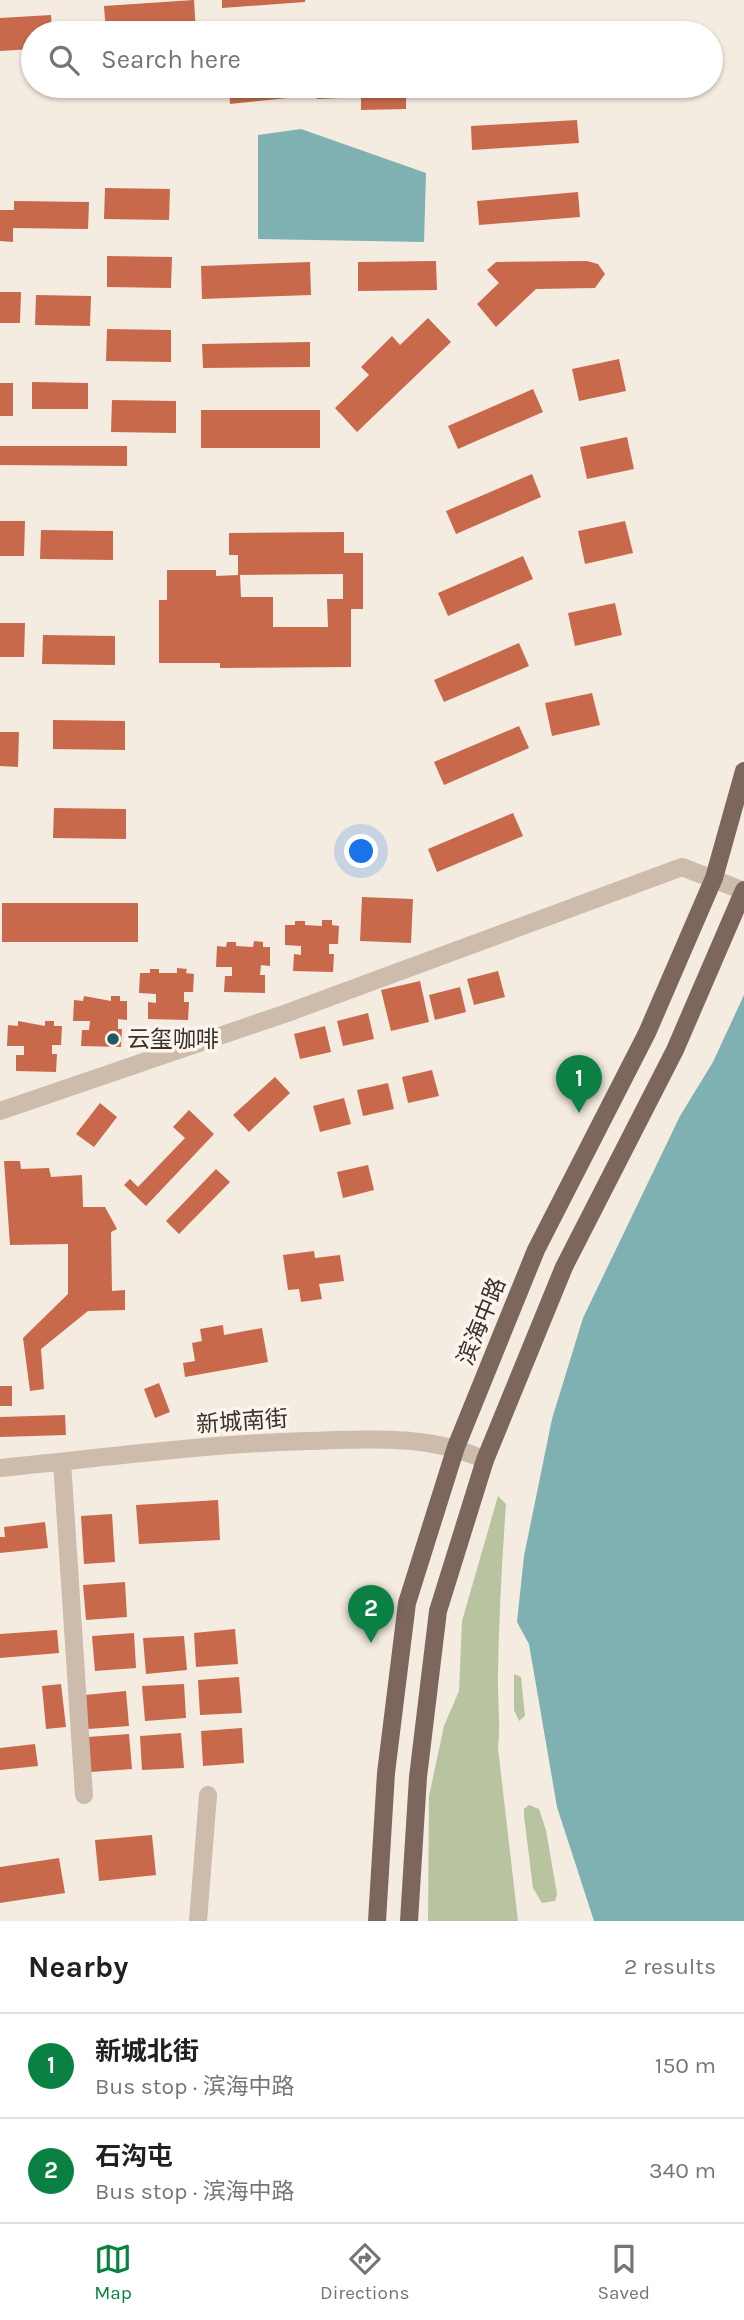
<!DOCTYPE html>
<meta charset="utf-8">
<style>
body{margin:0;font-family:Karla,"Noto Sans SC",sans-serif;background:#f6f6f6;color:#202124}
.you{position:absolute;left:362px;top:852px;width:24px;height:24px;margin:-18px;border:5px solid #fff;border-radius:50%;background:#1a73e8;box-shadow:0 0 0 10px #1a73e833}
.badge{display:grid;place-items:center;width:46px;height:46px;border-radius:50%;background:#0b8043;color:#fff;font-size:23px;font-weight:700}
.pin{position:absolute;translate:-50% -58px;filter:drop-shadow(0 2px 4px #0008)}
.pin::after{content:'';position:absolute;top:37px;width:24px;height:21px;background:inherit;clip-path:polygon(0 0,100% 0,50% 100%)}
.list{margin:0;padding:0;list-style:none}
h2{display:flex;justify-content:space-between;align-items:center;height:91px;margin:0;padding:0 28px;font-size:30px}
h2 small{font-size:23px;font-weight:400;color:#757577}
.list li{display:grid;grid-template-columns:46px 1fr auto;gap:21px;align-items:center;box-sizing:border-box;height:105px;padding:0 28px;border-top:2px solid #e0e0e0}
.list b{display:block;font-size:26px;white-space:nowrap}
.list p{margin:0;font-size:23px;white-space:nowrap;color:#757577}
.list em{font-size:23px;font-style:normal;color:#757577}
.icon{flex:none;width:38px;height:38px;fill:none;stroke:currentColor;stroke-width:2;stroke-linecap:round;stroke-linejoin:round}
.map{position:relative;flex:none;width:744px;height:1921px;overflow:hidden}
.search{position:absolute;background:#fff;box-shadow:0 2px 5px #0004;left:21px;right:21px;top:21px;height:77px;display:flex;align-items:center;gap:18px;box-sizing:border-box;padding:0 24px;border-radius:38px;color:#757577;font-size:26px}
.sheet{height:301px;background:#fff}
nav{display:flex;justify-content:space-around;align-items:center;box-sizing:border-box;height:98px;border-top:2px solid #e0e0e0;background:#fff;font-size:19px;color:#757577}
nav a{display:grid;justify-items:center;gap:4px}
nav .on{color:#0b8043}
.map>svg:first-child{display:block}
</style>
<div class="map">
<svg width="744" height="1921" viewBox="0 0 744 1921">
<rect width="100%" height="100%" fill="#f4ebe1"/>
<path fill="#b8c4a0" d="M498,1496L506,1504C502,1560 499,1616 498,1672C497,1698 501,1722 498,1748L518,1921H428L429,1796L444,1726L459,1691L462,1621Z
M514,1674L521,1677L525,1716L519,1721L514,1710Z
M529,1805L539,1809L546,1830L557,1894L555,1901L542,1903L533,1888L524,1816V1809Z"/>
<path fill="#7fb0b2" d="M301,129L426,173L424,242L258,239V135Z
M744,995V1921H594L557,1807L529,1644L517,1622L524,1556L552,1419L583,1318L680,1116L713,1062Z"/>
<path fill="#c8694b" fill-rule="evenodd" d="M194,0L196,33H106L104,6Z
M222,0H305V2L222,8Z
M51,15L52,33H33V49L0,51V18Z
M229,86H406V109L361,110V97L317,99L315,95L230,104Z
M577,120L579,143L472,150L471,126Z
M105,188L170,189L169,220L104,219Z
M578,192L580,217L479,225L477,201Z
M14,201L89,202L88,229L13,228V242L0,241V210H14Z
M107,256L172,257L171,288L107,287Z
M436,261L437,290L358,291V262Z
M587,261L598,264L605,274L595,288L536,289L496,327L477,304L499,283L487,270L496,262Z
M310,262L311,295L202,299L201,266Z
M0,292H21L20,323H0Z
M36,295L91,296L90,326L35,325Z
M428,318L451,342L357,432L335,408L369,375L361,367L392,336L400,345Z
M107,329L171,330V362L106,361Z
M310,342V367L203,368L202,344Z
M619,359L626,391L579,401L572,369Z
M32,382L88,383V409H32Z
M0,383H13V416H0Z
M533,389L543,412L458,449L448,426Z
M112,400L176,401V433L111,432Z
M201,410H320V448H201Z
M627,437L634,469L587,479L580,447Z
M0,446H127V466L0,465Z
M532,474L541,497L456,534L446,511Z
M0,521H25L24,556H0Z
M625,521L633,553L585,564L578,531Z
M41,530L113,531V560L40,559Z
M344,532V553H363V609H351V667L220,668V663H159V600H167V570H216V576L238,575V555H229V533ZM343,574V599H327L328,627H273V597H241L240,575Z
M523,556L533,579L448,616L438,593Z
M615,603L622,635L575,646L568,613Z
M0,623H25L24,657H0Z
M43,635L115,636V665L42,664Z
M519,643L529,666L444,702L434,680Z
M592,693L600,725L552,736L545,703Z
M53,720L125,721V750L53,749Z
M519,726L529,748L444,785L434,762Z
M0,732H19L18,767L0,766Z
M54,808L126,809V839L53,838Z
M513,813L523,836L437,872L428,849Z
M362,897L413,899L411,943L360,941Z
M2,903H138V942H2Z
M322,920H332V925L339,926L338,944H329V954H334L333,972L293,971L294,954L301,955V946L285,945V925H295V921H305V925L322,926Z
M254,941L263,942V947H270V966L261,965L260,975H265V993L224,992L225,976H232V967H216L217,946L226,947L227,942H236V946L253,947Z
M177,968L187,969L186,973L194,974L193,992H184V1002H189L188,1020L148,1019V1002L156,1003V994L139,993L140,973H150V969H159V973H177Z
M498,971L505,997L474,1005L467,979Z
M420,981L429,1022L391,1031L381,990Z
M460,987L466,1012L435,1020L429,995Z
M84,996L111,1001V996H120V1001H127V1020L118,1019V1029H122L121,1047L81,1046L82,1030H89L90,1021H73L74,1000L83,1001Z
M368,1013L374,1039L343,1046L337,1021Z
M18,1021L45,1026V1021H54V1026H62L61,1045H52V1054H57L56,1072L16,1071V1055H24V1046H7L8,1025L18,1026Z
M325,1026L331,1052L300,1059L294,1034Z
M432,1070L439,1096L408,1103L402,1077Z
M275,1077L290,1093L249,1132L233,1115Z
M388,1083L394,1109L363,1116L357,1090Z
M344,1098L351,1124L320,1132L313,1106Z
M100,1103L117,1117L94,1147L76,1134Z
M189,1110L214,1134L146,1206L124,1185L130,1179L138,1187L185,1138L173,1127Z
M4,1161H20L21,1169L49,1168L51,1177L82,1175L83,1207H105L117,1229L111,1232L112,1291L125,1290V1310L88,1311L41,1349L44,1389L30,1391L23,1338L68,1294V1244L10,1245Z
M368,1165L374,1190L343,1198L337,1172Z
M216,1169L230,1182L179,1234L166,1221Z
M314,1251L315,1258L340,1255L344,1281L319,1284L322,1299L301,1302L299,1289L288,1290L283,1255Z
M223,1325L224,1335L262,1328L268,1362L185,1377L183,1363L195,1361L192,1343L202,1341L200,1329Z
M159,1383L170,1412L155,1418L144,1389Z
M0,1386H12V1406H0Z
M65,1415L66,1435L0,1437V1417Z
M218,1500L220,1540L139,1544L136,1505Z
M112,1514L115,1562L84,1564L81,1516Z
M45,1522L48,1548L0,1553V1537H5L4,1527Z
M125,1582L127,1617L86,1620L83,1585Z
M235,1629L238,1664L196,1667L194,1633Z
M57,1630L59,1653L0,1658V1634Z
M134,1633L136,1668L95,1671L92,1636Z
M184,1636L187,1670L146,1674L143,1638Z
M239,1677L242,1713L200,1715L198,1680Z
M61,1684L66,1727L46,1729L42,1686Z
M184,1684L186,1718L145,1721L142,1686Z
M126,1691L129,1726L88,1729L85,1695Z
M242,1728L244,1763L203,1766L201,1731Z
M181,1733L184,1768L142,1770L140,1736Z
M129,1734L132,1769L91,1772L88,1737Z
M35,1744L38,1766L0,1770V1748Z
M152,1835L156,1875L99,1881L95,1840Z
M59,1858L65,1893L0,1903V1867Z"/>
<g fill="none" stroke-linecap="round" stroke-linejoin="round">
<path stroke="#cdbbac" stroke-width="18" d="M0,1111L287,1013L682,867L744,891
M62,1462L84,1795
M0,1468C102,1458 205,1444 307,1441C369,1439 428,1434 485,1460
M198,1921L208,1795"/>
<path stroke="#7d675c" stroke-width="18" d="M377,1921L386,1773L407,1603L456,1447L536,1250L647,1033L714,878L744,771
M409,1921L418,1777L438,1611L485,1460L564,1267L675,1050L744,890"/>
</g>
<circle fill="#1f5a5e" stroke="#fbf5ee" stroke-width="2.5" cx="113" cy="1039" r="7"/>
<g text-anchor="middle" stroke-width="7" stroke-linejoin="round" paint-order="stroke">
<g font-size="23" fill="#3b302b" stroke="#fbf5ee" text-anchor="start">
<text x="127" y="1047">云玺咖啡</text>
</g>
<g font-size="23" fill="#3b302b" stroke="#fbf5ee">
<text transform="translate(481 1321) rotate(-68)" y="8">滨海中路</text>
<text transform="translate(242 1421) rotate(-4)" y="8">新城南街</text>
</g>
</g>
</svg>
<div class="you"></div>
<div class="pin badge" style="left:579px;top:1113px">1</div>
<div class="pin badge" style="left:371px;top:1643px">2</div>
<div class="search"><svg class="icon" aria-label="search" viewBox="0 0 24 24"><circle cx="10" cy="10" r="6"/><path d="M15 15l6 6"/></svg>Search here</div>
</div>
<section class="sheet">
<h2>Nearby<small>2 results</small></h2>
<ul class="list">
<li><span class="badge">1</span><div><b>新城北街</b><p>Bus stop · 滨海中路</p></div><em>150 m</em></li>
<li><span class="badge">2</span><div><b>石沟屯</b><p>Bus stop · 滨海中路</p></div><em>340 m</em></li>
</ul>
</section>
<nav>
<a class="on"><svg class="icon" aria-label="map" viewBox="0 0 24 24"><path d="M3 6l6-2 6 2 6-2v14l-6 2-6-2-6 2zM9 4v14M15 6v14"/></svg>Map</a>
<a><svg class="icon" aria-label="directions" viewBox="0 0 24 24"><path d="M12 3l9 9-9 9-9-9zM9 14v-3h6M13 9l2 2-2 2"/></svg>Directions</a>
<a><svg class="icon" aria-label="saved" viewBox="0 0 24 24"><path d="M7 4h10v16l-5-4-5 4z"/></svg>Saved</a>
</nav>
